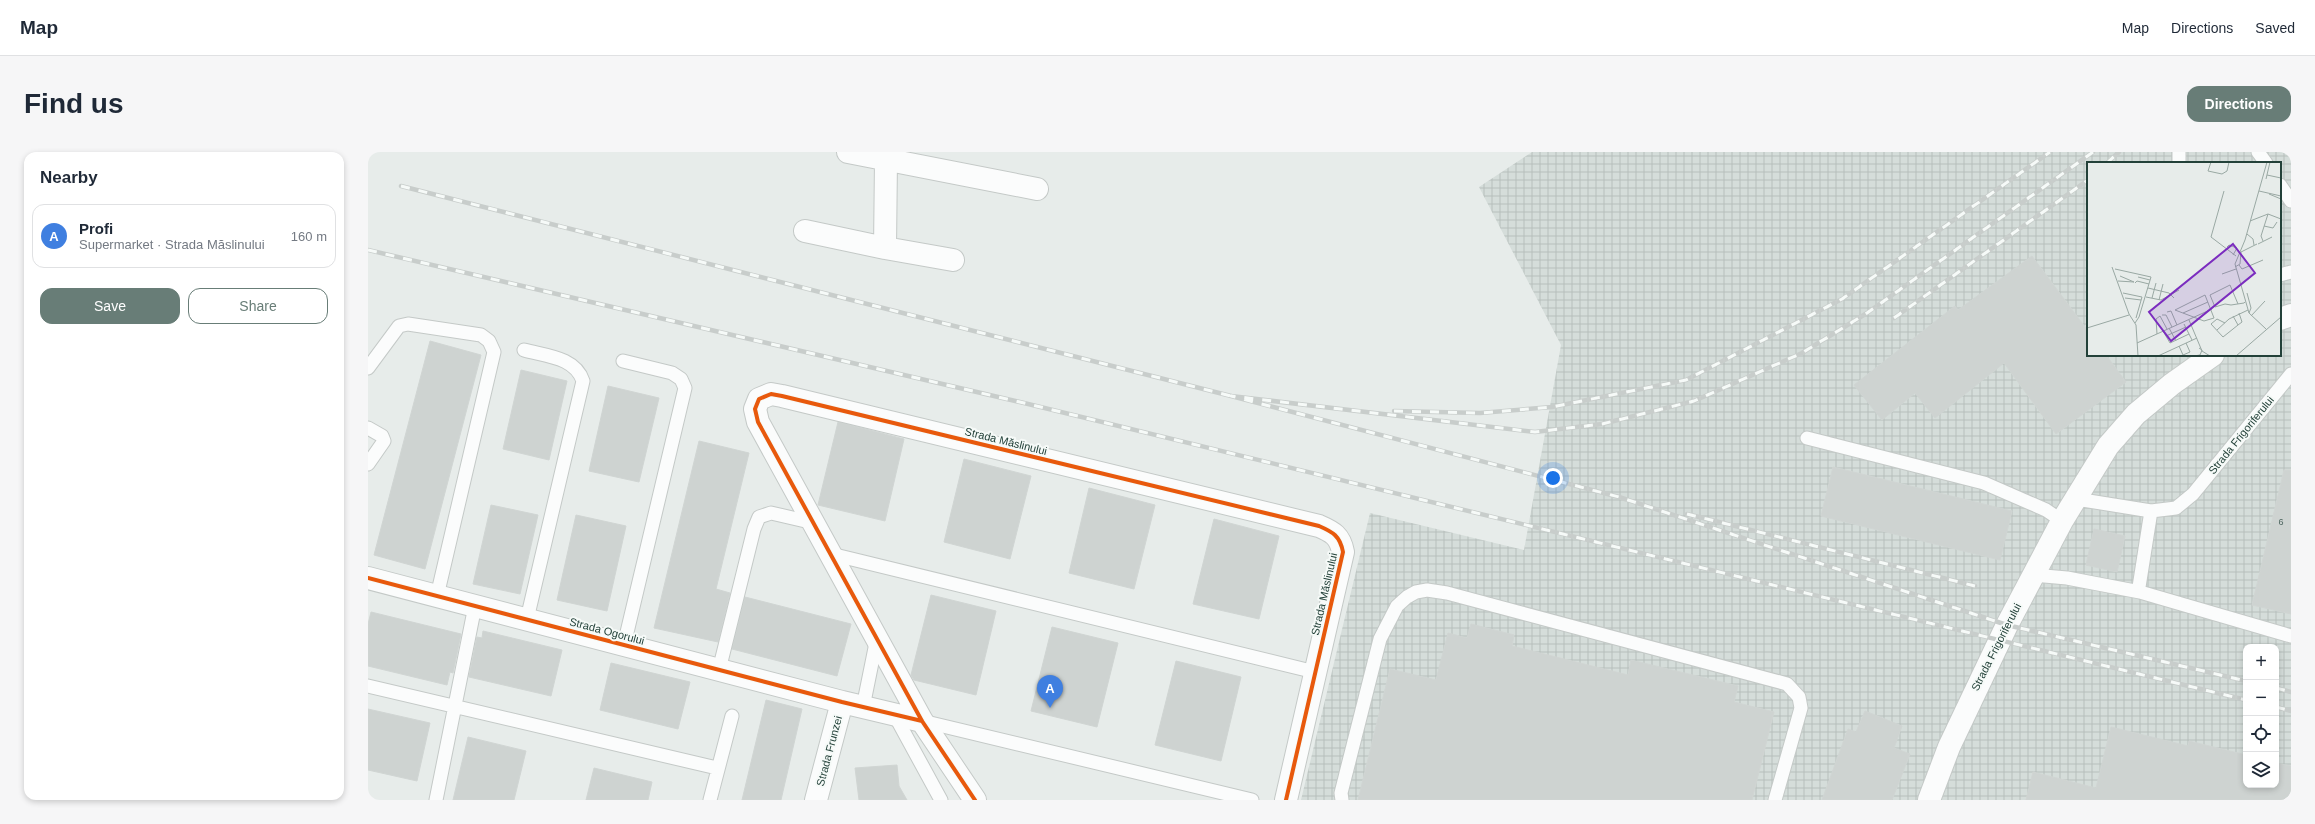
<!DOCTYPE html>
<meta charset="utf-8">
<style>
body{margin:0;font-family:Arial,sans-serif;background:#f6f6f7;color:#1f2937}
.controls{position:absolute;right:12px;bottom:12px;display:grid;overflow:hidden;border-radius:8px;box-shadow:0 2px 6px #0003}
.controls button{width:36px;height:36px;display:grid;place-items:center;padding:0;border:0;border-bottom:1px solid #e0e1e3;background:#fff;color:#1f2937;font:20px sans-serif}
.you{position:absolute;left:1185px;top:326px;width:14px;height:14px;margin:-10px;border:3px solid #fff;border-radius:50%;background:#1a73e8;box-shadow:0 0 0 6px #1a73e833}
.badge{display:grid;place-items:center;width:26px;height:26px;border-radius:50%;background:#687d77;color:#fff;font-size:13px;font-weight:700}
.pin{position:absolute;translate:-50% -33px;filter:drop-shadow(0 1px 2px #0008)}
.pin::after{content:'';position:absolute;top:21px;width:14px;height:12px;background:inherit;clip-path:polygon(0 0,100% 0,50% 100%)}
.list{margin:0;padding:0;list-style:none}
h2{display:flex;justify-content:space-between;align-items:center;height:52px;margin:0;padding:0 16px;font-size:17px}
h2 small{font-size:13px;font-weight:400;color:#747a83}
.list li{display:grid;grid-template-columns:26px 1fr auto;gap:12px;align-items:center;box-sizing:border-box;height:64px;margin:0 8px 8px;padding:0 8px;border:1px solid #e0e1e3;border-radius:12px}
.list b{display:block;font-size:15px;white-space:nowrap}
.list p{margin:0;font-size:13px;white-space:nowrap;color:#747a83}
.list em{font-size:13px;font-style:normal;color:#747a83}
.actions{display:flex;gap:8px;padding:12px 16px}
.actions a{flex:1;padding:9px 0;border:1px solid #687d77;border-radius:12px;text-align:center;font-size:14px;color:#687d77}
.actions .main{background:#687d77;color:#fff}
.icon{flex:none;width:22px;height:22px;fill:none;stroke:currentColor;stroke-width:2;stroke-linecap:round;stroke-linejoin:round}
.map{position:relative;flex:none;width:1923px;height:648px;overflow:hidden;border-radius:12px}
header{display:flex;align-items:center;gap:24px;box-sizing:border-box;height:56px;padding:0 20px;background:#fff;border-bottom:1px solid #e0e1e3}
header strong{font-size:19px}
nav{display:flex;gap:22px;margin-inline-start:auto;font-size:14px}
.intro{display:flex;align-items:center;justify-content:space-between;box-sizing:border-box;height:96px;padding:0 24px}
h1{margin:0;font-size:28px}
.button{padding:10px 18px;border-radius:12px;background:#687d77;color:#fff;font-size:14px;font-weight:700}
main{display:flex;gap:24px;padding:0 24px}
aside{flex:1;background:#fff;border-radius:12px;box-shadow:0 2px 6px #0003}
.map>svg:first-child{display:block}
</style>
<header>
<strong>Map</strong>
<nav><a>Map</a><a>Directions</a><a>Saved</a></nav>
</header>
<div class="intro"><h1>Find us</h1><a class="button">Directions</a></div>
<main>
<aside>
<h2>Nearby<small></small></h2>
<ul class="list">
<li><span class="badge" style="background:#3f7fe0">A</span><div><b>Profi</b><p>Supermarket · Strada Măslinului</p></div><em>160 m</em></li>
</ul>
<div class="actions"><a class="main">Save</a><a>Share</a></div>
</aside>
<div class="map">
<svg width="1923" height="648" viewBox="0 0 1923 648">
<defs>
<pattern id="industrial-grid" width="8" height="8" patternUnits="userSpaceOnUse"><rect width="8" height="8" fill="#d5ddda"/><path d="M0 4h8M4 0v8" fill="none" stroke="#b7bfbc"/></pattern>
</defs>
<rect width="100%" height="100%" fill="#e7ecea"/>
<path fill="url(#industrial-grid)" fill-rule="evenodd" d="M1164,0H1923V648H933L1002,361L1156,398L1193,193L1111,35ZM1720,11H1912V203H1720ZM1878,495H1908V633H1878Z"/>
<path fill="#ced3d1" stroke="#d0d5d3" d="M1664,104L1720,179V203H1738L1758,230L1688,282L1636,211L1567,266L1547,241L1514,268L1486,233L1587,154L1590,158Z
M62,189L113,203L57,417L6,403Z
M153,218L199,229L181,308L135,297Z
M240,234L291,246L271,330L221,319Z
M470,270L536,287L517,369L450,353Z
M331,289L381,301L348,437L362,441L350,490L286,476Z
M596,307L663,324L642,407L576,390Z
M1465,315L1644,359L1632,408L1453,364Z
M1916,318H1923V462L1884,453Z
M721,336L787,353L766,437L701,421Z
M123,353L170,363L152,442L105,432Z
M208,363L258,374L239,459L189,448Z
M846,367L911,384L891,467L825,452Z
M1726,377L1757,384L1749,420L1718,413Z
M563,443L628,459L608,543L546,528L543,523Z
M377,445L483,472L469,524L364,497Z
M3,460L93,482L85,521L82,520L79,533L0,514V472Z
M1103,472L1146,483L1144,494L1260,523L1263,508L1370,534L1366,550L1406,560L1384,648H990L1022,517L1068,528L1080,481L1099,486Z
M684,475L750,491L729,575L663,559Z
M115,479L194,498L183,544L101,525L109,485L114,486Z
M808,509L873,525L853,609L787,593Z
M243,511L322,530L310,577L232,558Z
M398,548L434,557L413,648H374Z
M0,557L62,571L49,629L0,618Z
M1497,559L1534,574L1526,596L1542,602L1524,648H1454L1480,577L1488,580Z
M1743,575L1820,594L1821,589L1878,603V633H1908V611L1923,614V648H1658L1665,620L1728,636Z
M100,585L158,599L146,648H85Z
M529,613L531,634L539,648H491L487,616Z
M226,616L284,630L280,648H218Z"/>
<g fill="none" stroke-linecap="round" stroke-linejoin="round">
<defs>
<path id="lane" d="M1811,0V11
M1890,0L1898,11
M1912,33L1923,49
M1912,123L1923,120
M156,198C178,204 207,205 215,229L159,467
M255,209L304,221L313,227L317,236L256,493
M0,216L31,174L40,172L113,183L121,189L126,200L69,444
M0,276L14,284L16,289L0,312
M1439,286L1616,331L1678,358L1694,369
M1708,347L1783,359L1808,356L1825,342L1923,222
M1783,359L1771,435L1772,440L1923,484
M463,402L947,520
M1665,423L1699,426L1772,440
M351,518L386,377L391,365L403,361L446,371
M0,534L349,616
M495,555L509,486
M526,562L573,648
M554,569L884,648
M68,648L107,454
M342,648L364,564
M974,648L973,641L1012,487L1029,454L1039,445L1048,440L1059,438L1079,441L1419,532L1431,545L1433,556L1407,648"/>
<path id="street" d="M480,0L669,37
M515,0L518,8L517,96
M437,79L517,96L585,108
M1912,167L1923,163
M0,426L474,550L554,569
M448,648L474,550
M607,648L554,569L390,270L387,257L391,247L403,242L414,244L951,374C965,380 972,384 975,400L918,648
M1561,648L1581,595L1639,473L1694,369L1740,294L1768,262L1804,232L1845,203"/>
</defs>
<use href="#lane" stroke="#c4c9c7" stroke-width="15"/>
<use href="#street" stroke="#c4c9c7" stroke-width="24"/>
<use href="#lane" stroke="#fbfcfc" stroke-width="13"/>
<use href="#street" stroke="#fbfcfc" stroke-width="22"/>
<defs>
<path id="rail" d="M1725,0L1499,161L1434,201L1326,249L1234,272L1167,280L863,244L1251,345L1639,473L1878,529
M1739,11L1751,0
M33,34L863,244
M0,98L656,251L1878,548
M1526,166L1720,28
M1026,259L1112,261L1184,255L1318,228L1474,147L1682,0
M1319,362L1607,434
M1908,536L1923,540
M1908,555L1923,559"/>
</defs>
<use href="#rail" stroke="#c8cdcb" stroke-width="4.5"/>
<use href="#rail" stroke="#f6faf8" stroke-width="3" stroke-dasharray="9" stroke-linecap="butt"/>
<defs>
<path id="cycleway" d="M0,426L474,550L554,569
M607,648L554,569L390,270L387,257L391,247L403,242L414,244L951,374C965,380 972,384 975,400L918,648"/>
</defs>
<use href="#cycleway" stroke="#f6faf8" stroke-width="6"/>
<use href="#cycleway" stroke="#e8590c" stroke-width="4"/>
</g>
<g text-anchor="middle" stroke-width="4" stroke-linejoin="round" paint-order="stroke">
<g font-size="9" fill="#4e6660">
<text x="1913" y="373">6</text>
</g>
<g font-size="11" fill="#234139" stroke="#f6faf8">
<text transform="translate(1873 283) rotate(-51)" y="4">Strada Frigoriferului</text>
<text transform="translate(638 289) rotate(14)" y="4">Strada Măslinului</text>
<text transform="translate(956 442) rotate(-77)" y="4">Strada Măslinului</text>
<text transform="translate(239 479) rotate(15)" y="4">Strada Ogorului</text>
<text transform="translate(1628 495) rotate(-63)" y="4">Strada Frigoriferului</text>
<text transform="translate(461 599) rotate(-75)" y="4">Strada Frunzei</text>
</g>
</g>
<g transform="translate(1719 10)">
<rect width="194" height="194" fill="#e7ecea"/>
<path fill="none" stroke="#99a8a3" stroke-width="1" d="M124,0L121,9L135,12L140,9L142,0M180,13L194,16M179,17L183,0M137,29L124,75L149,94M172,29L194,34M182,32L194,37M163,59L181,52L194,57M177,64L186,66L190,60M160,72L166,77L167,83M176,79L174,74L181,52M171,82L185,75M140,85L142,83L150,86L146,93M152,103L155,107L176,98M25,105L42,152L49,163L51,194M148,105L153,102L154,90L170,82M28,107L64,115L52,155L48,161M135,112L149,107M51,115L63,118M31,119L47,120L33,114M48,121L50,119L62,122M61,126L82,131L87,136M36,131L55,135L49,156M160,131L164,146L162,151M118,133L127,156L117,159L88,148ZM59,135L74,138L92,128M38,136L54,138M65,136L69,121M72,138L76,122M151,142L143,123L123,133L128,145L138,142L144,143L157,141L158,140M80,150L84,149L90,163M96,151L121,140M75,153H79L85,165M164,154L178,139M102,158L115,189L123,194M138,161L130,157L124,162L136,175L151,163L146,154M97,162L105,178M151,163L155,160L152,151M0,166L42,153M82,166L89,179M179,167L162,151L148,102L158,78L180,0M130,168L142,157L161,148M76,169L83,181L102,172M70,172L69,157L73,154L80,167M79,174L99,165M50,181L125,147M92,184L96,193L103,190L99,181M71,194L110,176M107,194L113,193L115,188L112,186M149,194L194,155"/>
<path fill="#7b2cbf" fill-opacity="0.15" stroke="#7b2cbf" stroke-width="2" d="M146,82L168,111L84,179L62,150Z"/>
<rect width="194" height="194" fill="none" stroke="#234139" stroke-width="2"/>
</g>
</svg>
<div class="controls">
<button>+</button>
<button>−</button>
<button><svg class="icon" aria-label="locate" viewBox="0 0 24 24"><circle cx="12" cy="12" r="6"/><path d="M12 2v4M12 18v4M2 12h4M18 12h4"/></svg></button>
<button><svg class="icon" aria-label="layers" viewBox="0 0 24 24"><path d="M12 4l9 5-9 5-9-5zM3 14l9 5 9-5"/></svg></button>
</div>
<div class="you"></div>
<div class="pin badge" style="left:682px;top:556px;background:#3f7fe0">A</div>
</div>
</main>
